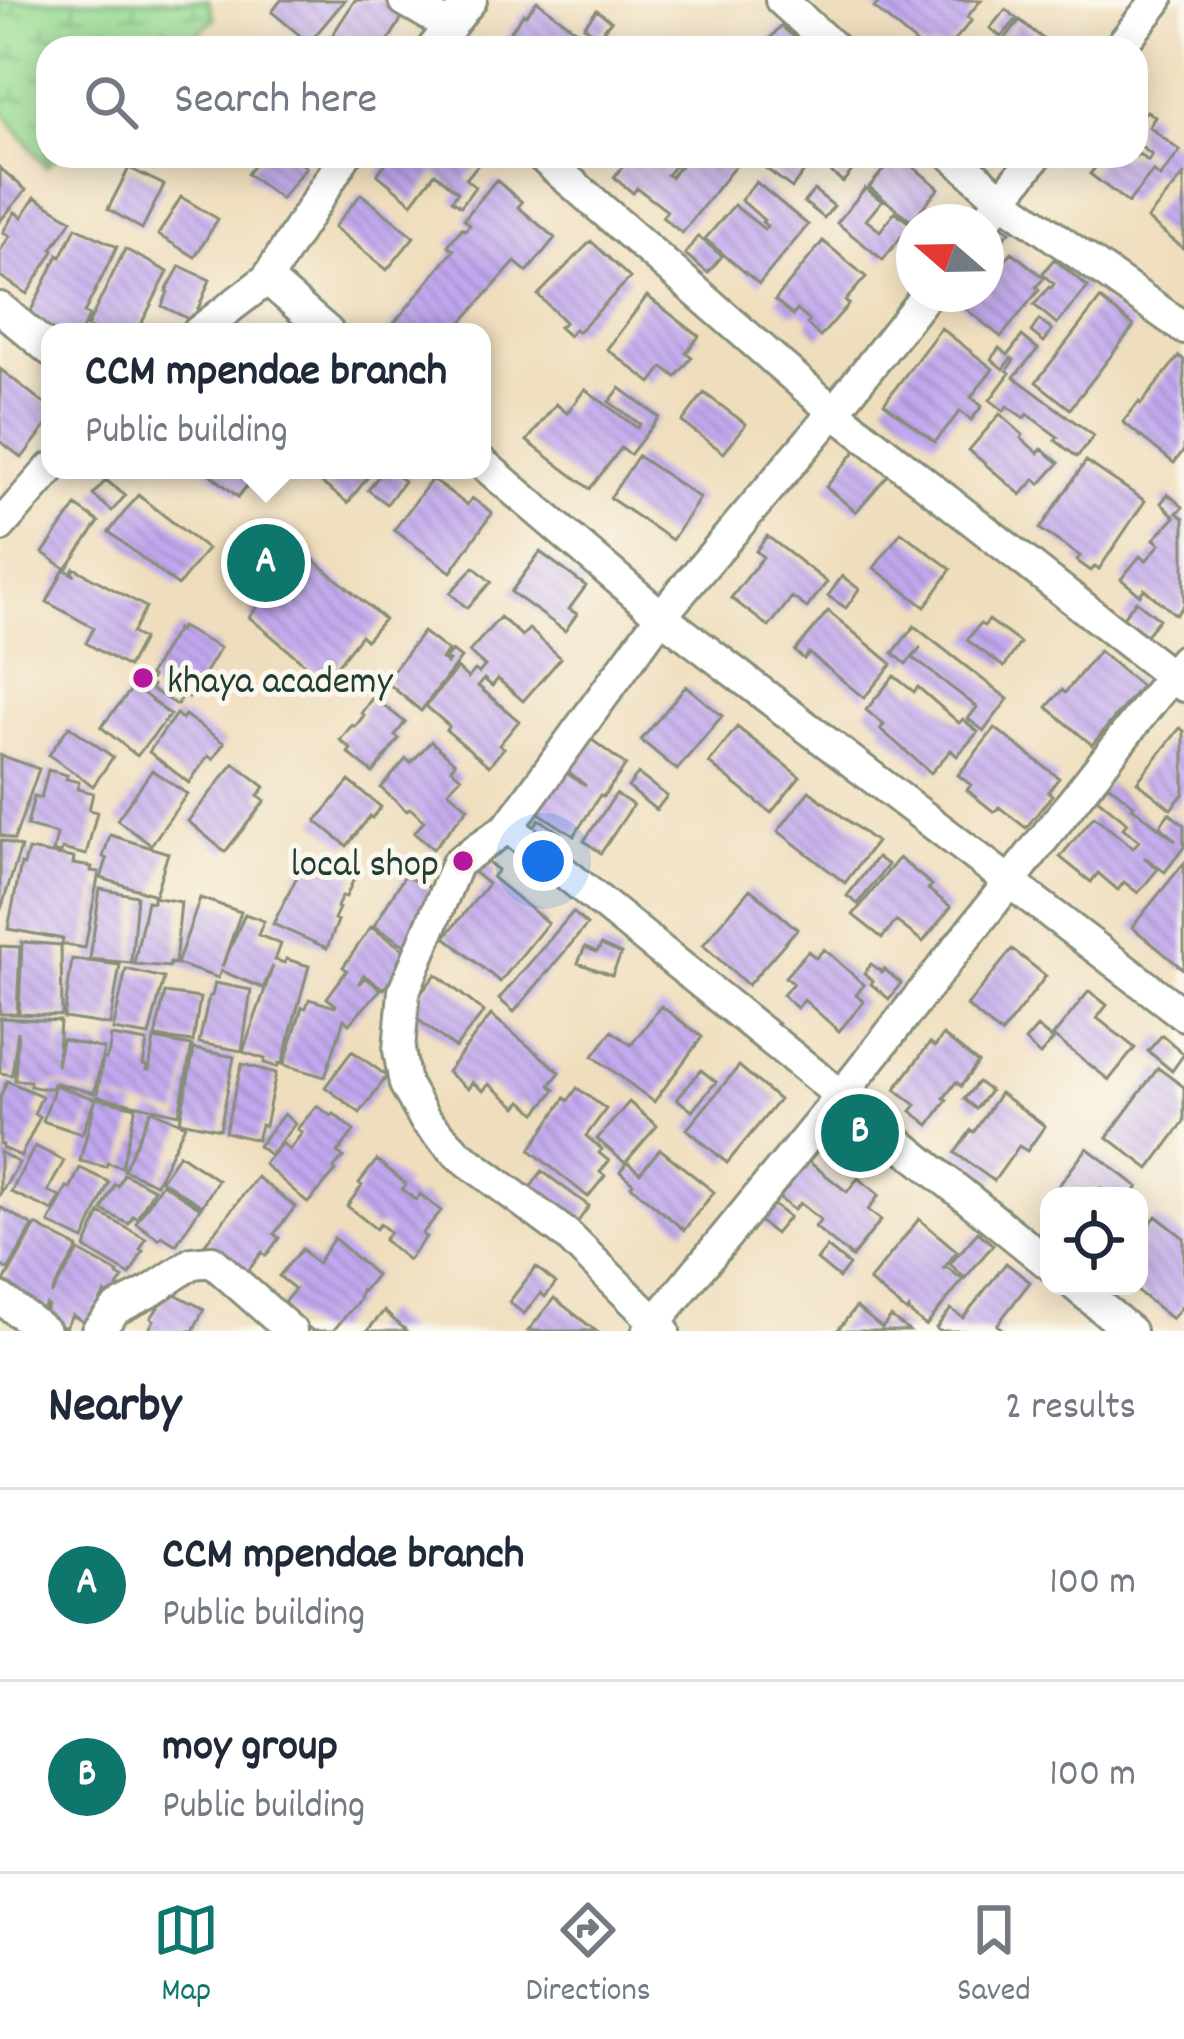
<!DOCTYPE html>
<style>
body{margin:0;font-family:Dekko,sans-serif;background:#f6f6f7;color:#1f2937}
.controls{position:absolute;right:36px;bottom:36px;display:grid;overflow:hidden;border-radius:24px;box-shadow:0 6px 30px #0003}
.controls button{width:108px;height:108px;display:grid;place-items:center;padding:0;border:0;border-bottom:3px solid #e0e1e3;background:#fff;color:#1f2937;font:60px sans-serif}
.compass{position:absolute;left:896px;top:204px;width:108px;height:108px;border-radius:50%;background:#fff;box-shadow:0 6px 30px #0003;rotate:290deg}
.you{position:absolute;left:543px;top:861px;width:42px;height:42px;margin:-30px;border:9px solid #fff;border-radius:50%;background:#1a73e8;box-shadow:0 0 0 18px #1a73e833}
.badge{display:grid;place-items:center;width:78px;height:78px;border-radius:50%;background:#0f766e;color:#fff;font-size:39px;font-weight:700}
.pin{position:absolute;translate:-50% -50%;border:6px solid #fff;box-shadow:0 3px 12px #0006}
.popup{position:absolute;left:41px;top:323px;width:450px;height:156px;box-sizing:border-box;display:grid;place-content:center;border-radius:24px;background:#fff;filter:drop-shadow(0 3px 9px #0005);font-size:39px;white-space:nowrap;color:#747a83}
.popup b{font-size:45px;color:#1f2937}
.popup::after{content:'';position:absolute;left:50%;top:100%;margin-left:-24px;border:24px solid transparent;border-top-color:#fff}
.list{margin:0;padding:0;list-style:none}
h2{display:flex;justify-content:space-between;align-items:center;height:156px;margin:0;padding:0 48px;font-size:51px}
h2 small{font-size:39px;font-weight:400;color:#747a83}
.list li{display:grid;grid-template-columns:78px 1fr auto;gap:36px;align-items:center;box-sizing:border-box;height:192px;padding:0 48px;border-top:3px solid #e0e1e3}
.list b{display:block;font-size:45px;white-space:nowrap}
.list p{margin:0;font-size:39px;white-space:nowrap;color:#747a83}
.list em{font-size:39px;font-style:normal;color:#747a83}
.icon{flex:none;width:66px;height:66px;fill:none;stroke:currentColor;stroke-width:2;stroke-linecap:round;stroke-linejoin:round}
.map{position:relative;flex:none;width:1184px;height:1331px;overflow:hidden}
.search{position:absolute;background:#fff;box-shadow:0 6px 30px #0003;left:36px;right:36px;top:36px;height:132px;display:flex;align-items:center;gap:30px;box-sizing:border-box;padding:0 42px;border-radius:36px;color:#747a83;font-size:45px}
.sheet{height:540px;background:#fff}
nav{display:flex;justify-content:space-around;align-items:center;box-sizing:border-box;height:168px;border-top:3px solid #e0e1e3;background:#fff;font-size:33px;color:#747a83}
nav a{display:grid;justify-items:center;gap:6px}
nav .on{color:#0f766e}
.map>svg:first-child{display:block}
</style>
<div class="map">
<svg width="1184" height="1331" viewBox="0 0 1184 1331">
<defs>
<pattern id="wetland-marsh" width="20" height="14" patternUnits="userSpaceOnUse" patternTransform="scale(3)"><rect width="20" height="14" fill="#9add94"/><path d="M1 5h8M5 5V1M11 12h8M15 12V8" fill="none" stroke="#7db47a"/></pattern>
<pattern id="building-back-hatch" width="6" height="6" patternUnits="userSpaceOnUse" patternTransform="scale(3)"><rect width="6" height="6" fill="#c2a8ef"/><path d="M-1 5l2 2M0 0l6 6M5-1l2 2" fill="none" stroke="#9d8ac2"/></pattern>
</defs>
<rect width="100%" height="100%" fill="#fbf7ec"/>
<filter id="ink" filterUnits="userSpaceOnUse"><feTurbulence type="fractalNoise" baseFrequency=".00833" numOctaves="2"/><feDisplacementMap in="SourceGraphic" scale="24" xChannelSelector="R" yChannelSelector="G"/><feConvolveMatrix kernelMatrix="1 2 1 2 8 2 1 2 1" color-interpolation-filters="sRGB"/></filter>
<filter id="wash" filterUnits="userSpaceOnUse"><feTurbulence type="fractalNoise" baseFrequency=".004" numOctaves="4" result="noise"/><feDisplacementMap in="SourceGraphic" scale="48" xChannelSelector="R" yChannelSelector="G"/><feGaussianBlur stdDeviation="2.7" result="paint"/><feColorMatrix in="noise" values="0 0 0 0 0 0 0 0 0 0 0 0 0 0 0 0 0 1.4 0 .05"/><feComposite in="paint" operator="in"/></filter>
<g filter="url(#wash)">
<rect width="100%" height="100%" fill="#efdebd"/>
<path fill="url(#wetland-marsh)" stroke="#5c8d64" stroke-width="3" d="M0,0H208L214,19L181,48H48V156H58L46,167L0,108Z"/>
<g id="blocks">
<path fill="url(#building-back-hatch)" d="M281,0H345L309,43L272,12Z
M355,0H387L406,11L384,48H364L350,40L345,48H324Z
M881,0H981L967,17L972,20L948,48H922L874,8Z
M537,1L581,34L571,48H498L524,13L526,15Z
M1006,9L1017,19L1001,37L990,28Z
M597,10L611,21L598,37L584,26Z
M1020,20L1054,48H997Z
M781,26L807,48H769L765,44Z
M1147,111L1155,117L1149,127L1180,151L1160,177L1153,171L1128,203L1090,174L1104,156H1136V152L1148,161L1152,155L1136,143V121Z
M261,156H291L306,167L281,199L247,174Z
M392,156H475L481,161L466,179L475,187L461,206L452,200L458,192L435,173L412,203L377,174Z
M631,156H683L667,175L671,177L688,156H725L736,165L682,233L662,217L667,211L637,188L633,193L614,177Z
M749,156H809L804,163L808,166L792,188Z
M819,156H864L843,182L816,160Z
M895,156H900L939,188L911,221L869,187Z
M0,168L26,190L0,221Z
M129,168L164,185L142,229L108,209Z
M1184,175V249L1147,219Z
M496,180L522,202L518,207L555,238L527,272L515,262L453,332H387L454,250L448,245L462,228L465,230L470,225L464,219Z
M756,182L808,225L759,284L705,239L734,205L764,229L767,226L762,222L764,220L741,200Z
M865,188L882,201L866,220L880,231L895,212L911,224L883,260L837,223Z
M814,190L834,206L824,218L804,202Z
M361,194L414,237L387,270L334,227Z
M35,197L72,220L52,249L54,251L27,294L0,276V251L10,236L3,232L15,212L22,217Z
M181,197L218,219L195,257L158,235Z
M1002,225L1010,231L995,248L988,241Z
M76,227L117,247L84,313L89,316L81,332H48L26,321L58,255L61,257Z
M698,236L722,256L708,273L685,254Z
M591,241L630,278L578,332L575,329L569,336L559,327L565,322L538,295Z
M823,241L866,277L845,301L849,304L820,337L807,324L810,321L797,310L793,315L775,300Z
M125,249L168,272L137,332H97L87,327Z
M1012,252L1044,278L1036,287L1039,290L1001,337L957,302L963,294H986V276L993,268L996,270Z
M1054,259L1088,287L1057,324L1034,305L1049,287L1051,288L1054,284L1042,274Z
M180,266L210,280L193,321L162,306L168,292L166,291Z
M647,296L699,336L686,353L692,357L676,377L663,367L651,383L607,349Z
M1100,299L1134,326L1070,409L1036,382Z
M1039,320L1052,330L1044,342L1031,332Z
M941,328L993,369L971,397L982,406L971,420L960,411L935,442L884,403Z
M1022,336L1038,349L1014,377L1094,436L1077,457L1055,440L1058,437L1027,414L1024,418L1007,406L1004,411L990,400L1010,373L1007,370L1014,360L1011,358L1003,369L991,359L999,348L1008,355Z
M1179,356L1184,360V450L1174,463L1123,422L1139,402L1141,404Z
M0,369L50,408V421L22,458L0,441Z
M620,388L659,417L630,455L621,448L590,489L527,441L556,404L567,413L585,389L637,428L640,424L609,402Z
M704,393L746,424L724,453L682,422Z
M1000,414L1023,435L1021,438L1038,453L1042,449L1059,463L1040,484L1035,479L1021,495L969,450Z
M857,449L888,475L856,512L826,487Z
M638,456L700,498L672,540L610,498Z
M1086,461L1145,501L1099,569L1095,566L1091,571L1077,561L1080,556L1040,529Z
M205,470H259L238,497Z
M314,470H373L348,503L311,475Z
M383,470H390L404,481L387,504L368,490Z
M432,479L467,505L472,498L492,513L451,572L394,530Z
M106,480L125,496L112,511L93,495Z
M1168,494L1183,507L1177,513L1184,518V605L1176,615L1144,589L1140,595L1121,579L1140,556L1146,561L1160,544L1154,539L1175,517L1161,503Z
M138,495L207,549L178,586L109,532Z
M76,506L99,522L66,569L43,553Z
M901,532L951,569L925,607L874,568Z
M767,536L827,582L807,608L792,597L769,627L731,598L763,557L756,551Z
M300,548L384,619L366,640L361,635L325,681L249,617L285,573L282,571Z
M540,552L586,586L569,609L577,614L565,631L511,592Z
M474,567L491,582L467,608L450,593Z
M74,568L146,607L132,633L143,639L128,667L86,643L94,628L47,602L64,569L75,576L72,572Z
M842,576L859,589L846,608L828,596Z
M1136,601L1159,619L1146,635L1123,617Z
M828,611L892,664L864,698L809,653L804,659L795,651Z
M500,617L522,636L529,629L561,658L523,701L498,679L492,686L484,679L478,686L519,721L499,745L504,748L489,766L446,730L449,726L426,706L457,668L468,678L475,670L479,673L485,666L469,652Z
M989,620L1020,643L1004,667L967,640L980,624L984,626Z
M914,626L1008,699L984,731L968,719L977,707L913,658L921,647L906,664L893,653Z
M181,627L220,648L189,698L183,694L177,705L151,689L153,686L148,684L152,677L149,675L177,629L179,631Z
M423,632L448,651L441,659L447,664L449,661L445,659L452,651L461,658L421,711L385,681Z
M1099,651L1141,686L1092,745L1047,707L1062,690L1065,693Z
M894,676L914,692L918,687L959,723L963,719L978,732L957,756L951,750L931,773L880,729L884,725L866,710Z
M134,686L170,715L137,756L101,727Z
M686,686L722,716L677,770L641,740Z
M373,697L405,722L395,736L399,739L373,773L348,753L351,749L340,740L352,725L355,727L364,715L361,713Z
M176,714L182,719L185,715L224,743L213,759L208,756L189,783L149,752Z
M69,726L113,757L93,786L49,755Z
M737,727L800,777L771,813L709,763Z
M995,728L1059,778L1048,792L1052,795L1026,828L999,807L994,812L967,790L971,785L958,775Z
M1180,728L1184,731V793L1171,809L1137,782Z
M588,737L626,765L603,797L600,795L574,836L530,807L556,766L586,786L565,769Z
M431,741L455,763L451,768L461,777L448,791L468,808L433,849L414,833L424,821L410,808L407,811L381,788L406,759L411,763Z
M0,755L39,769L14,840L0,835Z
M234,763L265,787L258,796L265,801L225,852L188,821Z
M48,770L67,775L66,779L79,782L77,789L93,793L89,810L97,812L86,855L62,849L61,853L53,852L57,834L27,826L34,796L41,798Z
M152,770L187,794L151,845L117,820Z
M638,774L667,796L656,810L628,787Z
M349,781L381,807L372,818L370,816L347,846L316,821Z
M1108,784L1134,805L1132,807L1176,841L1160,826L1169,813L1184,825V847L1165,872L1144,857L1158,869L1138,893L1124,882L1118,890L1098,873L1091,882L1060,857L1094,816L1133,848L1139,841L1123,828L1127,823L1124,820L1097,798Z
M809,791L876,842L845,883L778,831Z
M616,794L633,805L601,853L584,841Z
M539,819L560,833L550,847L530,833Z
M110,835L168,853L155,895L101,878L107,859L103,857Z
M0,840L21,847L1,909H0Z
M28,850L74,858L73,864L92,867L91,871L99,872L85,948L62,944L63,939L8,929L21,864L24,865Z
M308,855L355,876L346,897L342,896L337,907L339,908L334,919L338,921L327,948L273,924Z
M480,856L498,870L492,877L548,923L500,982L445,937L488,884L469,868Z
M877,857L888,865L858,904L847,896Z
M899,858L932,885L928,889L951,907L923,942L896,921L882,938L853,915Z
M1184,863V970L1132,927Z
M405,875L420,884L422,882L440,897L411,949L374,926Z
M100,889L137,896L131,963L90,959Z
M750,889L797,929L748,985L703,945Z
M153,897L181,902L175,964L170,963L169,967L134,964L147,901L153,902Z
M200,898L241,912L222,967L245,914L264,921L258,935L281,944L275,960L285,963L286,959L309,966L282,1064L279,1063L277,1067L264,1063L265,1059L243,1052L273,966L263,988L221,971L218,978L177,964Z
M573,912L587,925L514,1012L499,999Z
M371,927L409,953L384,989L364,975L358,984L366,978L381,989L349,1024L344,1019L325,1077L284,1065L302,1007L306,1008L309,999L335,1007L336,1005L327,998L347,970L343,967Z
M22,942L61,945L62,1016L19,1014Z
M601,945L621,954L612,975L578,963L585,947L597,952Z
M0,946L20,947L17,1014H0Z
M824,949L864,985L856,995L864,1002L839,1031L804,1000L797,1008L783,995L793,983L785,977L808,951L816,958Z
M1012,949L1046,976L1001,1034L967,1006Z
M72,959L120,965L110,1025L64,1018Z
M871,964L882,972L884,969L901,983L889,999L871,984L873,981L864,973Z
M126,969L164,978L149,1036L113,1030Z
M436,974L484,1012L455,1048L407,1011Z
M215,983L251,990L242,1051L199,1043L209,996H212Z
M1089,991L1107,1005L1097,1018L1135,1048L1109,1080L1053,1036Z
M165,993L200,998L193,1042L155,1037Z
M661,1006L702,1037L654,1102L593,1056L612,1031L631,1045Z
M491,1015L560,1072L550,1085L555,1090L536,1113L522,1101L517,1107L489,1084L483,1091L472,1082L468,1089L447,1072Z
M0,1018L60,1021L57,1066L62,1039L104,1049L94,1093L56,1083L53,1084L52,1088H38L30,1086V1081L15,1080L18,1031L12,1075L0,1073Z
M1037,1027L1053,1040L1040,1055L1025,1041Z
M943,1035L978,1063L961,1086L956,1082L944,1098L947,1100L929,1125L911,1111L916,1105L895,1089L930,1043L935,1047Z
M1162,1035L1184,1054L1172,1071L1148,1051Z
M111,1036L147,1042L143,1065L147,1066L146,1070H149L154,1039L192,1046L179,1114L97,1096L103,1058L106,1059L109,1051Z
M194,1049L234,1057L220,1129L180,1121Z
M352,1051L387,1076L360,1113L325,1087Z
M242,1064L276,1073L265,1126L261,1125L257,1140L225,1132Z
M739,1066L779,1100L727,1163L687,1129Z
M1158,1068L1184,1087V1122L1149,1169L1107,1137Z
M701,1070L716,1082L692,1111L677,1099Z
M7,1081L42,1096L34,1114L40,1117L21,1156L2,1148L3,1145L0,1144V1098Z
M978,1082L990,1091L976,1109L964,1099Z
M55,1085L95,1099L82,1134L43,1121Z
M577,1088L606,1109L586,1136L602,1149L599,1153L609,1161L600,1172L605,1176L588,1197L530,1150L565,1098L568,1101Z
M1000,1093L1045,1126L1027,1151L1019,1146L994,1181L955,1153L971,1130L974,1132Z
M96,1098L136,1107L122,1167L107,1163L106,1167L80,1161Z
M629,1102L657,1126L625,1163L597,1139Z
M317,1106L331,1116L334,1114L354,1131L337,1153L344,1157L334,1168L336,1171L308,1203L264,1164L282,1143L289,1150L302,1133L297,1129Z
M151,1110L185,1125L156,1184L124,1170Z
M284,1114L295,1124L270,1155L258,1146Z
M35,1146L64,1161L48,1191L60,1197L53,1211L11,1192Z
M1087,1148L1138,1187L1131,1196H1099L1104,1191L1101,1188L1094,1196H1051Z
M660,1149L714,1192L684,1230L631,1186L633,1183L620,1172L627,1162L640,1173Z
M0,1152L19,1163L0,1194Z
M179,1154L218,1180L202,1206L161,1180Z
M377,1160L406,1184L402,1189L416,1200L420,1194L441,1211L422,1234L426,1237L408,1260L384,1240L390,1232L380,1224L376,1229L347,1206L362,1186L359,1183Z
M808,1161L847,1192L858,1178L879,1195L868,1210L881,1220L852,1257L815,1227L821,1220L800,1203L794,1210L779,1198Z
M80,1168L109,1182L84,1240L49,1223L67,1187L70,1189Z
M542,1171L589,1206L577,1223L530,1188Z
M124,1174L154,1189L137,1218L133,1216L129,1224L102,1210L115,1184L118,1186Z
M257,1177L295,1207L274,1234L279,1238L266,1256L262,1252L245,1275L205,1244Z
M162,1183L200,1208L176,1245L162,1236L159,1239L136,1223Z
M767,1200L789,1217L775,1234L754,1217Z
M0,1207L33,1226L8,1270L0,1265Z
M100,1213L146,1239L140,1250L143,1251L130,1275L85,1248Z
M1156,1216L1184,1238V1304L1172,1319L1131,1286H1139V1238Z
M919,1219L957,1251L944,1268H948L963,1280L926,1326L910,1313L909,1309L907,1312L869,1281Z
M36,1225L78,1248L51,1295L79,1251L118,1273L117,1275L123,1278L117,1287L126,1291L105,1299L107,1295L105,1293L87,1324L72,1315L65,1328L43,1315L48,1306L46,1304L42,1311L1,1287Z
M978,1232L993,1245L965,1278L950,1264Z
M334,1238L376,1275L363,1291L361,1290L359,1300L333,1331H313L281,1306L295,1289L279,1276L302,1249L317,1264Z
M827,1247L849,1265L839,1278L817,1260Z
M1006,1263L1030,1282L997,1325L1005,1331H939L936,1328L951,1309L963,1318Z
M536,1267L556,1283L545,1297L541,1293L524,1314L509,1302Z
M169,1291L204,1309L193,1331H148L154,1320L151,1318Z
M554,1298L596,1331H528Z
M856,1307L882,1328L891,1317L909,1331H837Z
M384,1311L407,1331H367Z"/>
</g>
</g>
<g filter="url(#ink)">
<use href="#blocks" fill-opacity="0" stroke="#878e78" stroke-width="3"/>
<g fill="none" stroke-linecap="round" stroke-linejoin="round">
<defs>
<path id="minor" d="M404,0L450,27
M781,0L834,48
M433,48L471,0
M1119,48L1157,0
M541,156L834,412L1184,686
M953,156L1002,200L1184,328
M984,222L1036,156
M267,279L328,332
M927,294L834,412L661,616L508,827L1049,1264
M0,308L50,350
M198,332L267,279L345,156
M482,463L661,616L1184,1015
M0,526L50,469
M508,827L457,863L404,991L399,1050L405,1084L425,1120L458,1154L566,1234L664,1331
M1076,1286L1130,1331
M0,1298L44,1331
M97,1331L116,1309L151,1291L192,1263L212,1261L291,1331
M648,1331L841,1096L1184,660"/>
</defs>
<use href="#minor" stroke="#878e78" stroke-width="36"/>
<use href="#minor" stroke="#fff" stroke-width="30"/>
</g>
</g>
<g fill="#b5179e" stroke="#fbf7ec" stroke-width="4.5">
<circle cx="143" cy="678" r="12"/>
<circle cx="463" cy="861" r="12"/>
</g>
<g text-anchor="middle" stroke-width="10" stroke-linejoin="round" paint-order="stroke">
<g font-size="39" fill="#1f3d34" stroke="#fbf7ec" text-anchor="start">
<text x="167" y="692">khaya academy</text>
<text x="439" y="875" text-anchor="end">local shop</text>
</g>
</g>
</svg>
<div class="controls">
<button><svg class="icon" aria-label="locate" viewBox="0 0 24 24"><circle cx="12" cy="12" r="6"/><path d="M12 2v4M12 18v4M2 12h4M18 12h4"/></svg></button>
</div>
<svg class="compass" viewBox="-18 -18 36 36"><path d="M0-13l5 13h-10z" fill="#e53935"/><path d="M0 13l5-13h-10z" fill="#747a83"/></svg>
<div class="you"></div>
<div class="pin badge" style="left:266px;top:563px">A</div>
<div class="popup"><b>CCM mpendae branch</b>Public building</div>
<div class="pin badge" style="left:860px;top:1133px">B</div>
<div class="search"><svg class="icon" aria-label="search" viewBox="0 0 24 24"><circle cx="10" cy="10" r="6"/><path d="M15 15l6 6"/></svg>Search here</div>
</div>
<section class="sheet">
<h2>Nearby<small>2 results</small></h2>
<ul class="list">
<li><span class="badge">A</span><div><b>CCM mpendae branch</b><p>Public building</p></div><em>100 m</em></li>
<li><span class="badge">B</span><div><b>moy group</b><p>Public building</p></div><em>100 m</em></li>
</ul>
</section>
<nav>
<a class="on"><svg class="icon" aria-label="map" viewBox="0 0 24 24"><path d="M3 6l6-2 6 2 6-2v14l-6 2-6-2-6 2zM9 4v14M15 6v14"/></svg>Map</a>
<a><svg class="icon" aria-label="directions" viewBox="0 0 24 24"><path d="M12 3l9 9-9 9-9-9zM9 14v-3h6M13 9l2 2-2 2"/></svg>Directions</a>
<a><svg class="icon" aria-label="saved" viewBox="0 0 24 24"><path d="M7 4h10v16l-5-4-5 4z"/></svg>Saved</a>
</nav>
